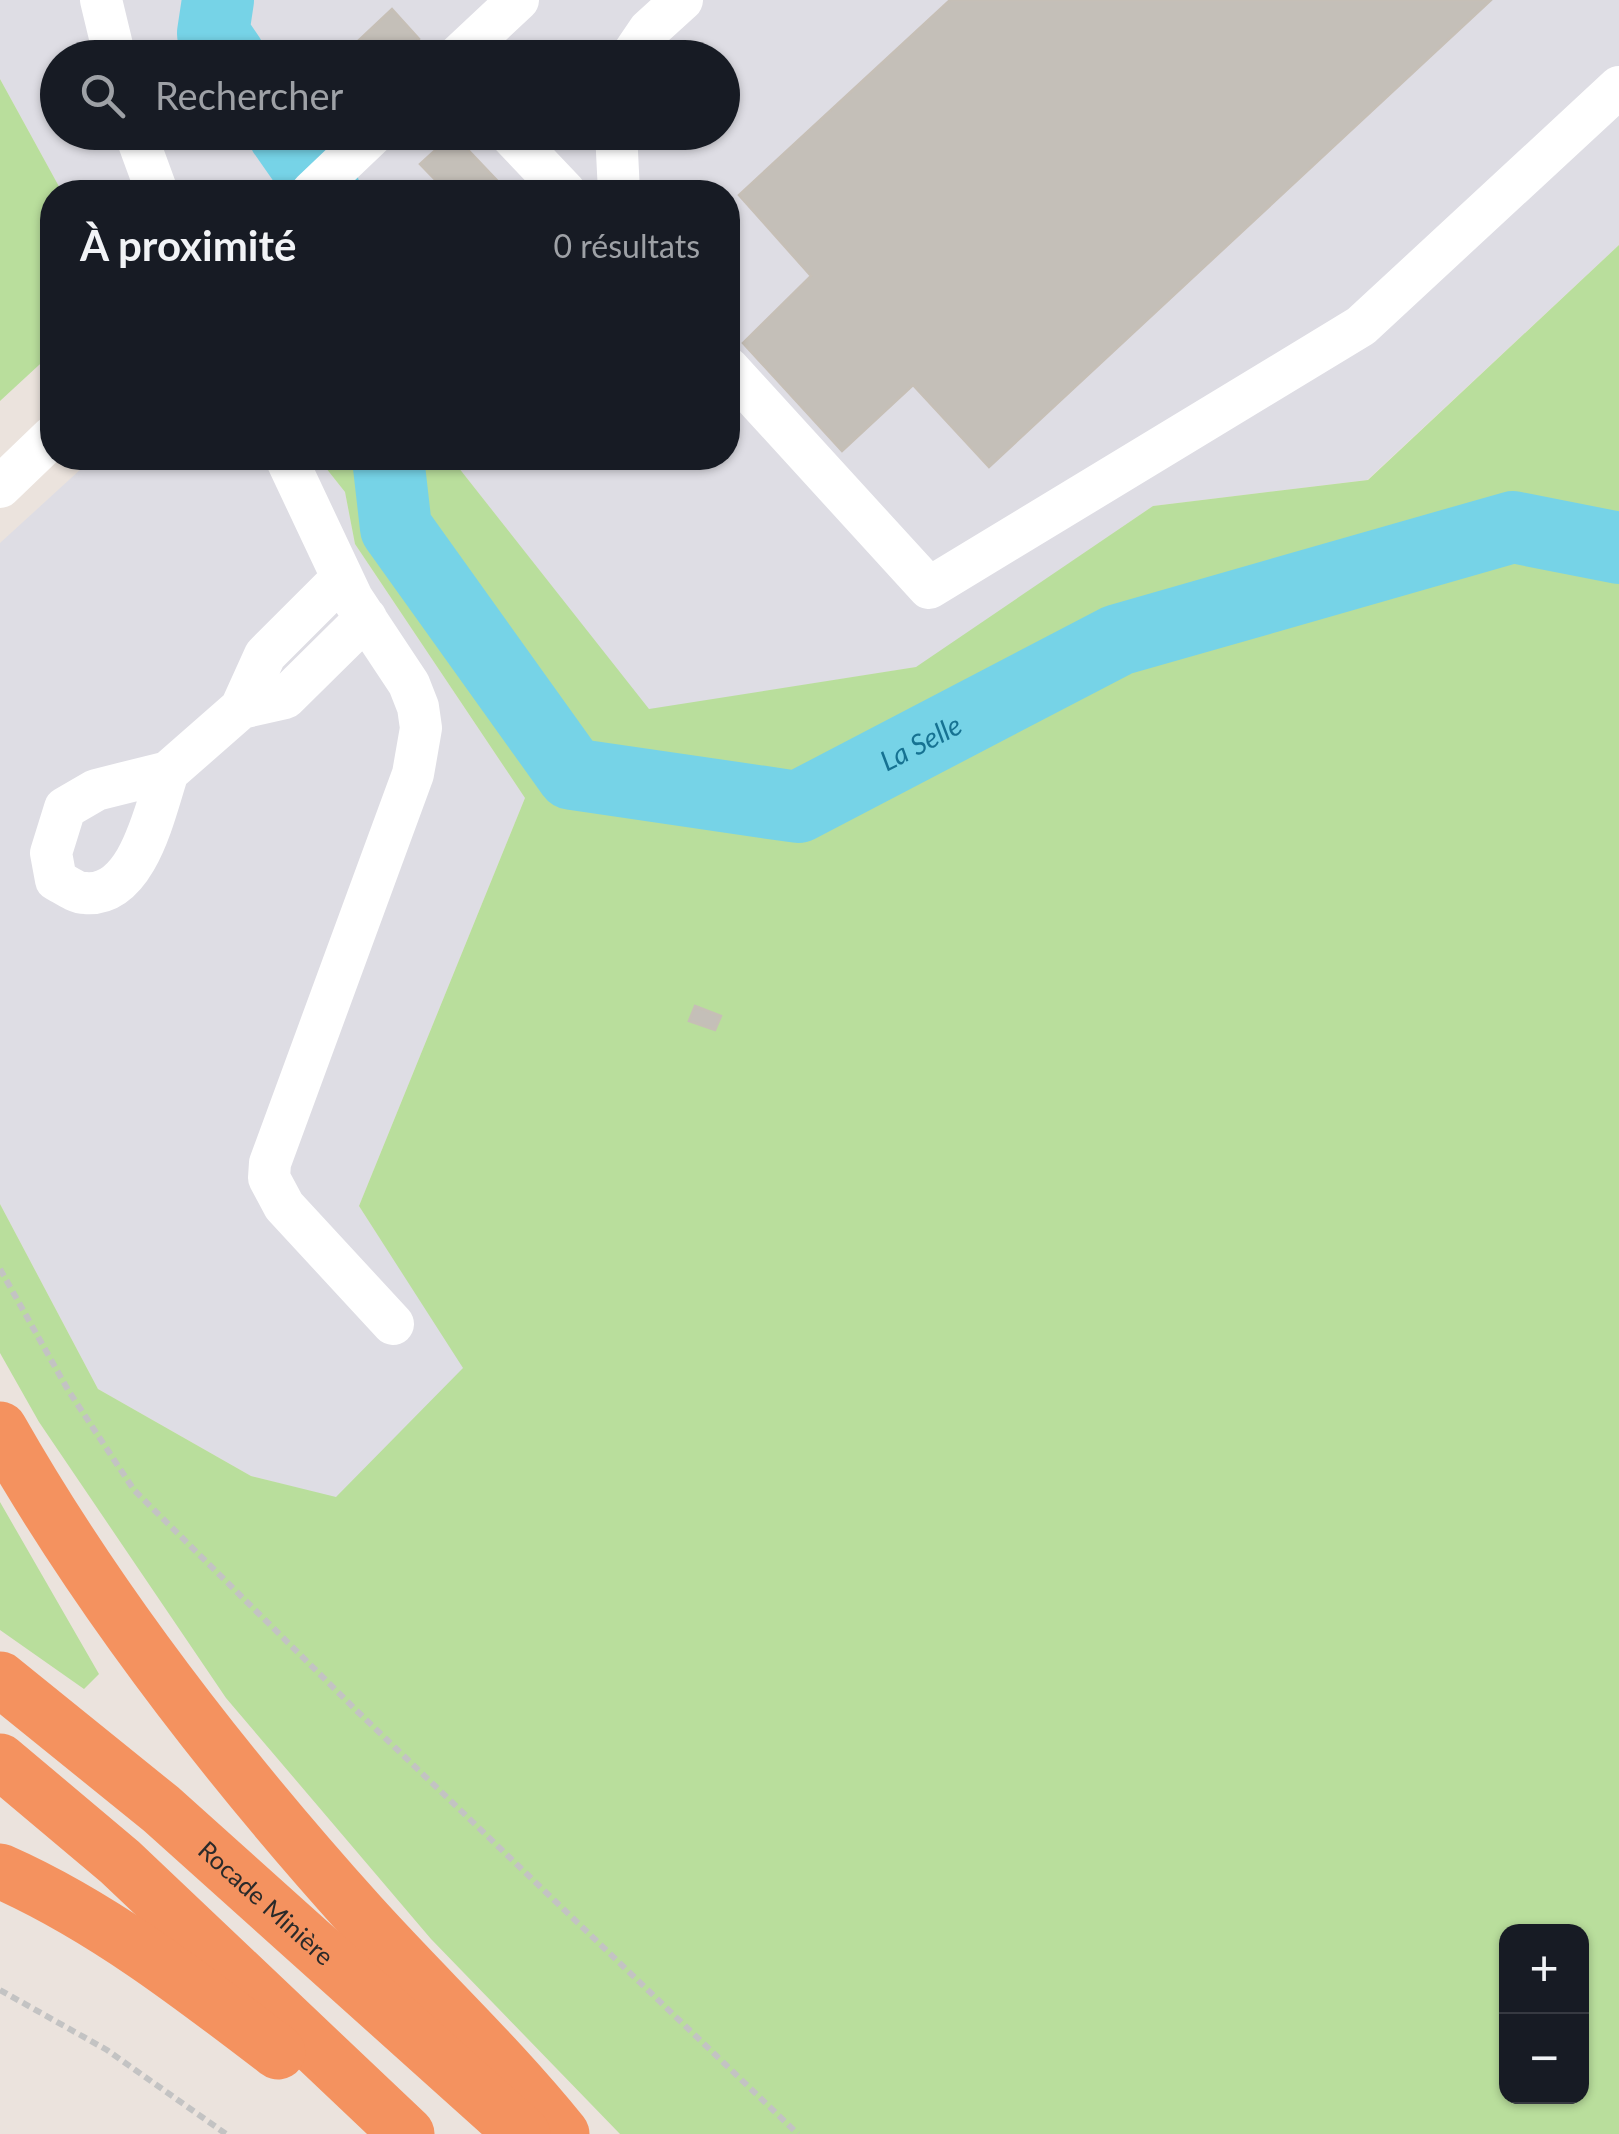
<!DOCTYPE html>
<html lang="fr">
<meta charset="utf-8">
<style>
body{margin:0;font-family:Lato,sans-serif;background:#20242c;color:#f1f3f6}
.controls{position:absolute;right:30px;bottom:30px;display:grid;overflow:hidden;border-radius:20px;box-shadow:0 2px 8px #0004}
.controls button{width:90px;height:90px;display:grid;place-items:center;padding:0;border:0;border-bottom:2px solid #363941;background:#171b24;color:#f1f3f6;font:50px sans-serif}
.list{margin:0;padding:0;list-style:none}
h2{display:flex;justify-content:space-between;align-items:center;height:130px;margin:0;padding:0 40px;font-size:42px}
h2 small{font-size:32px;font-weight:400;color:#9ea1a6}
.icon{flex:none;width:55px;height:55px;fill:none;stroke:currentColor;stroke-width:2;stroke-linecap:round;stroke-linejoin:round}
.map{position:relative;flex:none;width:1619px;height:2134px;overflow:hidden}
.search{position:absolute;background:#171b24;box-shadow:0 2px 8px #0004;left:40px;top:40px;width:700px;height:110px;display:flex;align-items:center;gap:25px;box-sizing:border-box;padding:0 35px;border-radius:55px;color:#9ea1a6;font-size:38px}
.panel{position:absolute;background:#171b24;box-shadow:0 2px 8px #0004;left:40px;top:180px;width:700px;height:290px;border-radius:40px}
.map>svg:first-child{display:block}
</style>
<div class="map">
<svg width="1619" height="2134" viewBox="0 0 1619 2134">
<rect width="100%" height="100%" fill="#ebe3dd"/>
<path fill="#dedde4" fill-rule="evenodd" d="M0,0H1619V245L1367,480L1153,506L917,667L649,710L451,458H728V192H62L0,79ZM58,58H722V132H58Z
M93,458H318L345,492L355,544L525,798L359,1206L464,1368L336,1498L251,1476L98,1389L0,1204V543Z"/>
<path fill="#b9de9c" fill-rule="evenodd" d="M0,79L62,192H52V353L0,401Z
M1619,245V2134H620L431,1939L226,1698L39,1422L0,1353V1204L98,1389L251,1476L336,1497L463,1368L359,1206L525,798L355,544L345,492L318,458H451L649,709L916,667L1153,506L1368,480ZM1506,1932H1582V2096H1506Z
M0,1502L99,1674L84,1689L0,1630Z"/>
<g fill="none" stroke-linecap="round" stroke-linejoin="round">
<g stroke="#76d3e7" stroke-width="72">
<path d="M218,0L213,33L230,58"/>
<path d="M283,132L325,192"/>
<path id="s1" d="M388,458L396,528L572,774L798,807L1118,640L1513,527L1619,548"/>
</g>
</g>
<path fill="#c4bfb8" stroke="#c6bfb6" stroke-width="2.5" d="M950,0H1491L989,467L913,385L842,451L743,343L811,276L739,195Z
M392,9L419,39L399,58H340Z
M453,134L508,192H447L420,164Z
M695,1006L721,1016L715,1030L689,1021Z"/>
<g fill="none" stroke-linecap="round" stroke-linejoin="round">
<path stroke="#c3c3c3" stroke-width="6" stroke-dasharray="8 5" stroke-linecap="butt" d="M0,1269L68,1390L134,1490L358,1712L798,2134
M0,1990L107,2050L226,2134"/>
<path stroke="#fff" stroke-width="42" d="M101,0L115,58
M456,58L518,0
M630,58L649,30L682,0
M135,132L157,192
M508,132L565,192
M616,132L619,192
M312,192L375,132
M728,368L929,588L1361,326L1619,87
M286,458L352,598L409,684L418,707L421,728L413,774L270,1163L269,1178L284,1206L393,1324
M0,487L52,437
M342,578L265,655L241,708L285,698L366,618
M168,772C155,810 138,898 85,893C76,893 64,884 56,880L51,853L65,808L96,790L168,772L241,708"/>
<g stroke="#f4925f" stroke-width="55">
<path d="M0,1429C100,1605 226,1766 361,1916C428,1990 500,2057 562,2134"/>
<path id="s2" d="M0,1679L161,1809L523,2134"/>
<path d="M0,1761L120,1862L407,2134"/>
<path d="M0,1871C100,1915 192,1986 278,2052"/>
</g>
</g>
<g text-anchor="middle" stroke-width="8" stroke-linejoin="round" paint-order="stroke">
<g font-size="25" fill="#2a2a2a" stroke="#fff">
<text dy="9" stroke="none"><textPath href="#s2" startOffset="348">Rocade Minière</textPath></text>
</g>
<g font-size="28" font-style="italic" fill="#167292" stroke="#fff">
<text dy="10" stroke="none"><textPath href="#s1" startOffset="740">La Selle</textPath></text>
</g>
</g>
</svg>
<div class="controls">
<button>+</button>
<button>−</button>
</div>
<div class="search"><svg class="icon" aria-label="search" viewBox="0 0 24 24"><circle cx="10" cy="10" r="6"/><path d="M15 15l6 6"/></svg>Rechercher</div>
<section class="panel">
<h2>À proximité<small>0 résultats</small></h2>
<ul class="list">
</ul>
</section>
</div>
